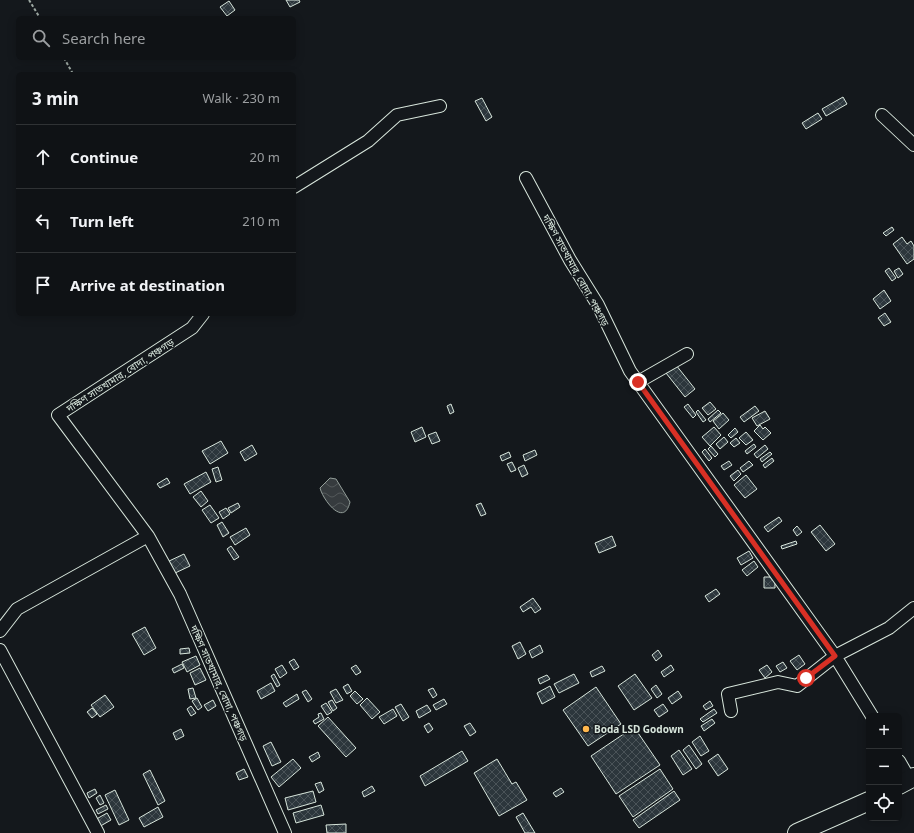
<!DOCTYPE html>
<meta charset="utf-8">
<style>
body{margin:0;font-family:"Noto Sans","Noto Sans Bengali",sans-serif;background:#1d2022;color:#f1f3f6}
.controls{position:absolute;right:12px;bottom:12px;display:grid;overflow:hidden;border-radius:6px;box-shadow:0 2px 10px #0003}
.controls button{width:36px;height:36px;display:grid;place-items:center;padding:0;border:0;border-bottom:1px solid #2f3234;background:#0f1215;color:#f1f3f6;font:20px sans-serif}
.stop{position:absolute;width:12px;height:12px;margin:-9px;border:3px solid #d93025;border-radius:50%;background:#fff}
.stop.end{background:#d93025;border-color:#fff;box-shadow:0 1px 4px #0008}
.list{margin:0;padding:0;list-style:none}
h2{display:flex;justify-content:space-between;align-items:center;height:52px;margin:0;padding:0 16px;font-size:17px}
h2 small{font-size:13px;font-weight:400;color:#9b9ea0}
.list li{display:grid;grid-template-columns:26px 1fr auto;gap:12px;align-items:center;box-sizing:border-box;height:64px;padding:0 16px;border-top:1px solid #2f3234}
.list b{display:block;font-size:15px;white-space:nowrap}
.list em{font-size:13px;font-style:normal;color:#9b9ea0}
.icon{flex:none;width:22px;height:22px;fill:none;stroke:currentColor;stroke-width:2;stroke-linecap:round;stroke-linejoin:round}
.map{position:relative;flex:none;width:914px;height:833px;overflow:hidden}
.search{position:absolute;background:#0f1215;box-shadow:0 2px 10px #0003;left:16px;top:16px;width:280px;height:44px;display:flex;align-items:center;gap:10px;box-sizing:border-box;padding:0 14px;border-radius:6px;color:#9b9ea0;font-size:15px}
.panel{position:absolute;background:#0f1215;box-shadow:0 2px 10px #0003;left:16px;top:72px;width:280px;height:244px;border-radius:6px}
.map>svg:first-child{display:block}
</style>
<div class="map">
<svg width="914" height="833" viewBox="0 0 914 833">
<defs>
<pattern id="water-waves" width="16" height="10" patternUnits="userSpaceOnUse"><rect width="16" height="10" fill="#363b3e"/><path d="M0 5q4-4 8 0t8 0" fill="none" stroke="#525759"/></pattern>
<pattern id="building-cross-hatch" width="8" height="8" patternUnits="userSpaceOnUse"><rect width="8" height="8" fill="#2c363c"/><path d="M0 0l8 8M0 8l8-8" fill="none" stroke="#4a5358"/></pattern>
</defs>
<rect width="100%" height="100%" fill="#14181c"/>
<path fill="url(#water-waves)" stroke="#939e99" d="M330,478L336,479L350,502C344,528 323,500 320,488Z"/>
<path fill="url(#building-cross-hatch)" stroke="#d8e6dc" d="M286,0H299L300,2L290,7Z
M229,1L235,10L227,16L220,7Z
M843,97L847,104L826,116L822,109Z
M482,98L492,117L486,121L475,101Z
M818,113L822,119L806,129L802,123Z
M892,227L894,230L886,236L883,233Z
M902,237L907,244L911,241L914,246V259L907,264L893,244Z
M889,268L896,278L892,281L885,271Z
M899,268L903,274L898,278L894,271Z
M884,290L891,301L880,309L873,299Z
M885,313L891,322L884,326L878,318Z
M676,365L695,389L685,397L666,373Z
M710,402L716,409L708,415L702,408Z
M451,404L454,412L450,414L447,406Z
M688,404L696,415L693,418L684,407Z
M755,406L759,411L744,422L740,417Z
M698,410L706,420L703,422L696,412Z
M718,410L721,413L710,422L708,419Z
M765,411L770,419L757,426L752,418Z
M723,413L729,420L719,429L713,421Z
M760,425L763,429L765,427L771,433L763,440L754,431Z
M422,427L426,437L415,442L411,432Z
M714,427L721,435L710,446L702,437Z
M735,428L738,432L731,438L728,435Z
M436,432L440,441L432,444L428,435Z
M746,432L753,440L746,445L739,438Z
M724,437L728,442L720,449L716,444Z
M736,438L740,443L734,447L730,443Z
M221,441L228,453L210,464L202,451Z
M754,444L756,447L747,454L745,451Z
M252,445L257,454L245,461L240,452Z
M765,445L768,449L757,458L754,454Z
M711,446L718,454L715,457L708,449Z
M705,449L712,458L709,461L702,452Z
M535,450L537,455L525,461L523,455Z
M509,452L511,457L502,461L500,456Z
M770,452L772,454L762,462L760,459Z
M772,458L774,461L765,468L763,465Z
M729,461L732,465L724,470L721,466Z
M749,461L753,465L743,472L740,468Z
M512,462L516,470L511,472L507,464Z
M524,465L528,474L522,477L518,468Z
M218,467L222,480L216,482L212,469Z
M738,470L741,474L734,481L730,476Z
M206,472L211,482L190,494L184,484Z
M746,475L757,489L745,498L734,485Z
M167,478L170,483L160,488L157,484Z
M201,491L208,501L201,507L193,497Z
M238,503L240,507L231,513L228,508Z
M481,503L486,514L481,516L476,505Z
M210,505L219,518L211,523L202,510Z
M226,508L230,514L223,519L219,512Z
M779,517L782,521L768,532L764,527Z
M222,522L229,533L223,537L217,525Z
M820,525L835,544L826,551L811,532Z
M797,526L802,532L797,536L793,530Z
M246,528L250,535L235,545L230,537Z
M612,536L616,546L599,553L595,543Z
M796,541L797,544L782,549L781,546Z
M231,546L239,557L234,560L227,549Z
M749,551L753,558L741,565L737,558Z
M184,554L190,566L173,574L167,562Z
M754,561L758,567L747,576L742,570Z
M764,577H775V588H764Z
M716,589L720,594L709,602L705,596Z
M533,598L541,609L535,613L531,607L523,612L520,607Z
M145,627L156,648L144,655L132,634Z
M520,642L526,654L518,659L512,646Z
M540,645L543,652L532,658L529,651Z
M189,648L190,653L180,654V649Z
M658,650L662,656L656,661L652,655Z
M799,655L805,664L797,670L790,661Z
M196,656L200,665L187,672L182,662Z
M294,659L299,667L294,670L289,662Z
M783,662L787,668L780,672L776,666Z
M182,664L184,668L174,673L172,669Z
M282,665L287,673L280,678L275,669Z
M356,665L361,672L356,675L351,668Z
M671,665L674,670L664,677L661,672Z
M767,665L772,672L765,678L759,670Z
M602,666L605,671L592,677L590,672Z
M200,668L206,680L195,685L190,673Z
M274,674L280,685L277,687L271,676Z
M574,674L579,683L559,693L554,684Z
M635,674L652,698L634,710L618,686Z
M547,675L550,679L540,684L538,679Z
M271,683L275,691L261,699L257,691Z
M348,684L352,691L347,694L343,687Z
M656,685L662,694L657,698L651,689Z
M550,686L555,697L542,704L537,693Z
M596,687L621,724L588,746L563,710Z
M193,688L196,698L190,699L188,689Z
M433,688L437,695L433,698L428,690Z
M336,689L343,700L336,703L330,692Z
M306,690L312,699L308,702L302,692Z
M355,691L363,699L357,704L350,696Z
M678,691L682,697L672,704L668,698Z
M297,694L299,699L286,707L283,703Z
M105,695L114,707L100,717L91,705Z
M197,698L202,707L198,710L192,701Z
M367,698L380,712L372,719L360,705Z
M444,699L447,704L436,710L433,705Z
M213,700L216,706L208,711L204,705Z
M332,700L337,708L333,711L328,702Z
M710,701L713,706L706,710L703,706Z
M326,703L332,712L327,715L321,706Z
M401,704L409,717L403,721L395,707Z
M663,704L668,711L659,717L654,710Z
M427,705L431,711L419,718L416,711Z
M191,706L196,713L191,716L187,709Z
M92,708L97,714L92,718L87,712Z
M393,709L397,716L384,724L379,717Z
M714,709L717,713L703,722L700,719Z
M321,713L324,719L315,724L313,721L319,717L318,714Z
M328,717L356,748L346,757L318,726Z
M712,719L715,723L704,731L701,726Z
M429,723L433,729L428,733L424,726Z
M470,723L476,732L470,736L464,726Z
M634,727L660,765L616,794L591,756Z
M181,729L184,736L176,740L173,733Z
M700,736L709,751L701,756L692,742Z
M271,742L281,762L272,766L263,746Z
M689,745L702,764L696,769L683,750Z
M679,750L692,769L683,775L671,756Z
M462,751L468,761L425,786L420,776Z
M318,752L320,757L312,762L309,757Z
M718,754L728,769L718,776L708,761Z
M293,759L301,768L279,787L271,777Z
M497,759L512,784L516,782L527,800L499,816L474,773Z
M244,769L248,777L239,780L236,773Z
M660,769L673,789L633,817L619,796Z
M150,770L165,801L158,805L143,774Z
M321,782L324,790L319,793L315,784Z
M372,786L375,791L364,797L362,792Z
M561,788L564,792L556,797L553,793Z
M95,789L97,793L89,798L87,793Z
M115,790L129,820L119,825L105,795Z
M313,791L316,802L288,810L285,798Z
M674,791L680,800L639,828L633,820Z
M100,795L104,803L100,805L96,798Z
M106,805L108,809L98,814L96,810Z
M321,805L324,815L296,823L293,813Z
M158,807L163,817L144,827L139,818Z
M107,813L111,820L97,828L93,821Z
M523,813L535,833H525L516,817Z
M346,824V833H327L326,825Z"/>
<g fill="none" stroke-linecap="round" stroke-linejoin="round">
<defs>
<path id="minor" d="M882,115L914,145
M526,178L570,260L598,305L630,371L835,656L797,686L778,682L728,694L731,711
M294,187L368,141L397,115L440,106
M203,314L192,328L58,415L148,536L180,594L285,833
M638,382L687,354
M0,631L17,609L148,536
M0,650L98,833
M872,716L835,656L889,628L914,608
M899,761L910,780"/>
<path id="highway" d="M899,785L914,777
M797,833L869,801"/>
</defs>
<use href="#minor" stroke="#d8e6dc" stroke-width="14"/>
<use href="#highway" stroke="#d8e6dc" stroke-width="20"/>
<path stroke="#9da8a2" stroke-width="2" stroke-dasharray="3 2" stroke-linecap="butt" d="M29,0L40,18
M64,58L73,74"/>
<use href="#minor" stroke="#14181c" stroke-width="12"/>
<use href="#highway" stroke="#14181c" stroke-width="18"/>
</g>
<g fill="none" stroke-linecap="round" stroke-linejoin="round">
<path stroke="#d93025" stroke-width="5" d="M638,382L835,656L806,678"/>
</g>
<circle fill="#ffb74d" stroke="#14181c" stroke-width="1.5" cx="586" cy="729" r="4"/>
<g text-anchor="middle" stroke-width="3" stroke-linejoin="round" paint-order="stroke">
<g font-size="10" fill="#d8e6dc" stroke="#14181c">
<text transform="translate(576 270) rotate(61)" y="4">দক্ষিণ সাতখামার, বোদা, পঞ্চগড়</text>
<text transform="translate(120 375) rotate(-33)" y="4">দক্ষিণ সাতখামার, বোদা, পঞ্চগড়</text>
<text transform="translate(219 683) rotate(66)" y="4">দক্ষিণ সাতখামার, বোদা, পঞ্চগড়</text>
</g>
<g font-size="10" font-weight="bold" fill="#d8e6dc" stroke="#14181c" text-anchor="start">
<text x="594" y="733">Boda LSD Godown</text>
</g>
</g>
</svg>
<div class="controls">
<button>+</button>
<button>−</button>
<button><svg class="icon" aria-label="locate" viewBox="0 0 24 24"><circle cx="12" cy="12" r="6"/><path d="M12 2v4M12 18v4M2 12h4M18 12h4"/></svg></button>
</div>
<div class="stop" style="left:806px;top:678px"></div>
<div class="stop end" style="left:638px;top:382px"></div>
<div class="search"><svg class="icon" aria-label="search" viewBox="0 0 24 24"><circle cx="10" cy="10" r="6"/><path d="M15 15l6 6"/></svg>Search here</div>
<section class="panel">
<h2>3 min<small>Walk · 230 m</small></h2>
<ul class="list">
<li><svg class="icon" aria-label="ahead" viewBox="0 0 24 24"><path d="M12 20V5M6 11l6-6 6 6"/></svg><div><b>Continue</b></div><em>20 m</em></li>
<li><svg class="icon" aria-label="left" viewBox="0 0 24 24"><path d="M17 20v-9H6M10 6l-5 5 5 5"/></svg><div><b>Turn left</b></div><em>210 m</em></li>
<li><svg class="icon" aria-label="arrive" viewBox="0 0 24 24"><path d="M6 21V4h12l-3 4 3 4H6"/></svg><div><b>Arrive at destination</b></div></li>
</ul>
</section>
</div>
